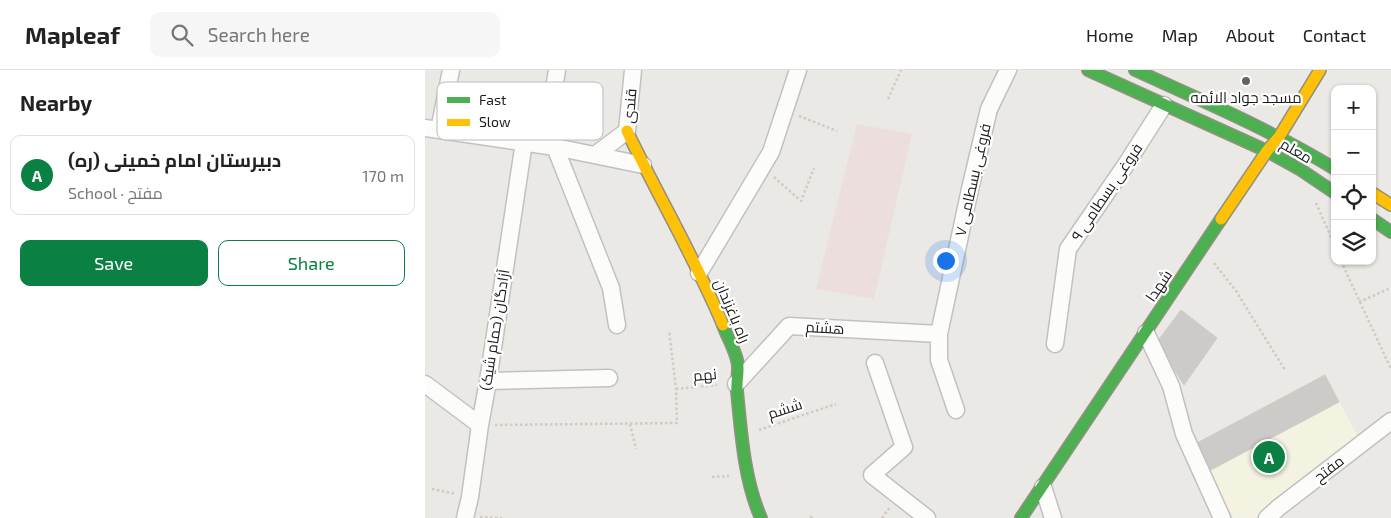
<!DOCTYPE html>
<meta charset="utf-8">
<style>
body{margin:0;font-family:"Exo 2",Cairo,sans-serif;background:#f6f6f6;color:#222}
.controls{position:absolute;right:15px;top:15px;display:grid;overflow:hidden;border-radius:10px;box-shadow:0 1px 4px #0004}
.controls button{width:45px;height:45px;display:grid;place-items:center;padding:0;border:0;border-bottom:1px solid #e0e0e0;background:#fff;color:#222;font:25px sans-serif}
.you{position:absolute;left:520px;top:190px;width:18px;height:18px;margin:-12px;border:4px solid #fff;border-radius:50%;background:#1a73e8;box-shadow:0 0 0 8px #1a73e833}
.badge{display:grid;place-items:center;width:32px;height:32px;border-radius:50%;background:#0b8043;color:#fff;font-size:16px;font-weight:700}
.pin{position:absolute;translate:-50% -50%;border:2px solid #fff;box-shadow:0 1px 5px #0006}
.list{margin:0;padding:0;list-style:none}
h2{display:flex;justify-content:space-between;align-items:center;height:65px;margin:0;padding:0 20px;font-size:21px}
h2 small{font-size:16px;font-weight:400;color:#767676}
.list li{display:grid;grid-template-columns:32px 1fr auto;gap:15px;align-items:center;box-sizing:border-box;height:80px;margin:0 10px 10px;padding:0 10px;border:1px solid #e0e0e0;border-radius:10px}
.list b{display:block;font-size:19px;white-space:nowrap}
.list p{margin:0;font-size:16px;white-space:nowrap;color:#767676}
.list em{font-size:16px;font-style:normal;color:#767676}
.actions{display:flex;gap:10px;padding:15px 20px}
.actions a{flex:1;padding:11px 0;border:1px solid #0b8043;border-radius:10px;text-align:center;font-size:18px;color:#0b8043}
.actions .main{background:#0b8043;color:#fff}
.icon{flex:none;width:28px;height:28px;fill:none;stroke:currentColor;stroke-width:2;stroke-linecap:round;stroke-linejoin:round}
.map{position:relative;flex:none;width:966px;height:448px;overflow:hidden}
header{display:flex;align-items:center;gap:30px;box-sizing:border-box;height:70px;padding:0 25px;background:#fff;border-bottom:1px solid #e0e0e0}
header strong{font-size:24px}
nav{display:flex;gap:28px;margin-inline-start:auto;font-size:18px}
.search{width:350px;height:45px;background:#f6f6f6;display:flex;align-items:center;gap:12px;box-sizing:border-box;padding:0 18px;border-radius:10px;color:#767676;font-size:19px}
main{display:flex}
aside{flex:1;background:#fff}
.map>svg:first-child{display:block}
</style>
<header>
<strong>Mapleaf</strong>
<div class="search"><svg class="icon" aria-label="search" viewBox="0 0 24 24"><circle cx="10" cy="10" r="6"/><path d="M15 15l6 6"/></svg>Search here</div>
<nav><a>Home</a><a>Map</a><a>About</a><a>Contact</a></nav>
</header>
<main>
<aside>
<h2>Nearby<small></small></h2>
<ul class="list">
<li><span class="badge">A</span><div><b>دبیرستان امام خمینی (ره)</b><p>School · مفتح</p></div><em>170 m</em></li>
</ul>
<div class="actions"><a class="main">Save</a><a>Share</a></div>
</aside>
<div class="map">
<svg width="966" height="448" viewBox="0 0 966 448">
<rect width="100%" height="100%" fill="#ebe9e5"/>
<path fill="#ecdedc" d="M432,54L487,64L449,229L391,219Z"/>
<path fill="#f4f3e1" d="M900,305L934,369L830,448H808L770,374Z"/>
<path fill="#cdcbc8" stroke="#cecbc7" d="M756,240L792,268L759,315L732,272Z
M900,305L914,332L784,401L770,374Z"/>
<g fill="none" stroke-linecap="round" stroke-linejoin="round">
<defs>
<path id="street" d="M0,58L130,77L218,95
M14,60L26,0
M120,75L132,0
M130,77L186,218L192,255
M170,85L202,61L208,0
M274,203L346,82L373,0
M721,263L746,316L759,364L797,448
M630,274L643,179L700,96L739,35
M450,293L479,377L447,405L502,448
M63,311L184,308
M0,314L55,355
M311,314L364,256L514,264
M531,340L514,290V264L545,119L564,39L583,0
M618,417L628,448
M40,448L45,427L55,355L63,311L99,72
M842,448L853,438L966,351"/>
<path id="fast" d="M663,0L842,81L876,100L910,123
M710,0C778,31 846,60 910,99
M947,149L966,162
M298,255C302,266 309,278 312,290C315,299 311,311 312,321C316,361 319,410 336,448
M596,448L796,149"/>
<path id="slow" d="M202,61C233,126 270,188 298,255
M947,123L966,135
M796,149L842,81L854,67L895,0"/>
</defs>
<use href="#street" stroke="#c2c1bf" stroke-width="19"/>
<use href="#fast" stroke="#919280" stroke-width="14"/>
<use href="#slow" stroke="#919280" stroke-width="14"/>
<path stroke="#d4c8c7" stroke-width="2.5" stroke-dasharray="2.5 2.5" stroke-linecap="butt" d="M463,29L476,0
M374,46L412,61
M349,107L376,131L389,98
M891,133L910,176
M916,191L966,299
M789,193L811,221L860,300
M934,232L966,218
M251,319L292,315
M205,354L211,379
M70,355L252,353L251,319L244,260
M334,360L411,334
M287,407L304,406
M7,419L31,424
M55,447L77,448
M385,448L388,446
M457,448L465,437"/>
<use href="#street" stroke="#fcfcfb" stroke-width="16"/>
<use href="#fast" stroke="#4caf50" stroke-width="11"/>
<use href="#slow" stroke="#ffc107" stroke-width="11"/>
</g>
<circle fill="#646462" stroke="#fff" stroke-width="2" cx="821" cy="11" r="5"/>
<g text-anchor="middle" stroke-width="4.5" stroke-linejoin="round" paint-order="stroke">
<g font-size="15" fill="#1c1c1c" stroke="#fff">
<text x="821" y="33">مسجد جواد الائمه</text>
</g>
<g font-size="15" fill="#1c1c1c" stroke="#fff">
<text transform="translate(205 36) rotate(-85)" y="5">قندی</text>
<text transform="translate(871 81) rotate(30)" y="5">معلم</text>
<text transform="translate(548 110) rotate(-77)" y="5">فروغی بسطامی ۷</text>
<text transform="translate(682 122) rotate(-56)" y="5">فروغی بسطامی ۹</text>
<text transform="translate(734 216) rotate(-56)" y="5">شهدا</text>
<text transform="translate(307 241) rotate(67)" y="5">راه باغزندان</text>
<text transform="translate(400 258) rotate(3)" y="5">هشتم</text>
<text transform="translate(70 260) rotate(-81)" y="5">آزادگان (حمام شیک)</text>
<text transform="translate(280 305) rotate(-5)" y="5">نهم</text>
<text transform="translate(360 339) rotate(-18)" y="5">ششم</text>
<text transform="translate(904 399) rotate(-38)" y="5">مفتح</text>
</g>
</g>
<rect x="12" y="12" width="166" height="58" rx="8" fill="#fff" stroke="#bbb" stroke-width="1"/>
<rect x="22" y="27" width="23" height="6" fill="#4caf50"/>
<rect x="22" y="49" width="23" height="7" fill="#ffc107"/>
<g font-size="14" fill="#1c1c1c">
<text x="54" y="35">Fast</text>
<text x="54" y="57">Slow</text>
</g>
</svg>
<div class="controls">
<button>+</button>
<button>−</button>
<button><svg class="icon" aria-label="locate" viewBox="0 0 24 24"><circle cx="12" cy="12" r="6"/><path d="M12 2v4M12 18v4M2 12h4M18 12h4"/></svg></button>
<button><svg class="icon" aria-label="layers" viewBox="0 0 24 24"><path d="M12 4l9 5-9 5-9-5zM3 14l9 5 9-5"/></svg></button>
</div>
<div class="you"></div>
<div class="pin badge" style="left:844px;top:387px">A</div>
</div>
</main>
